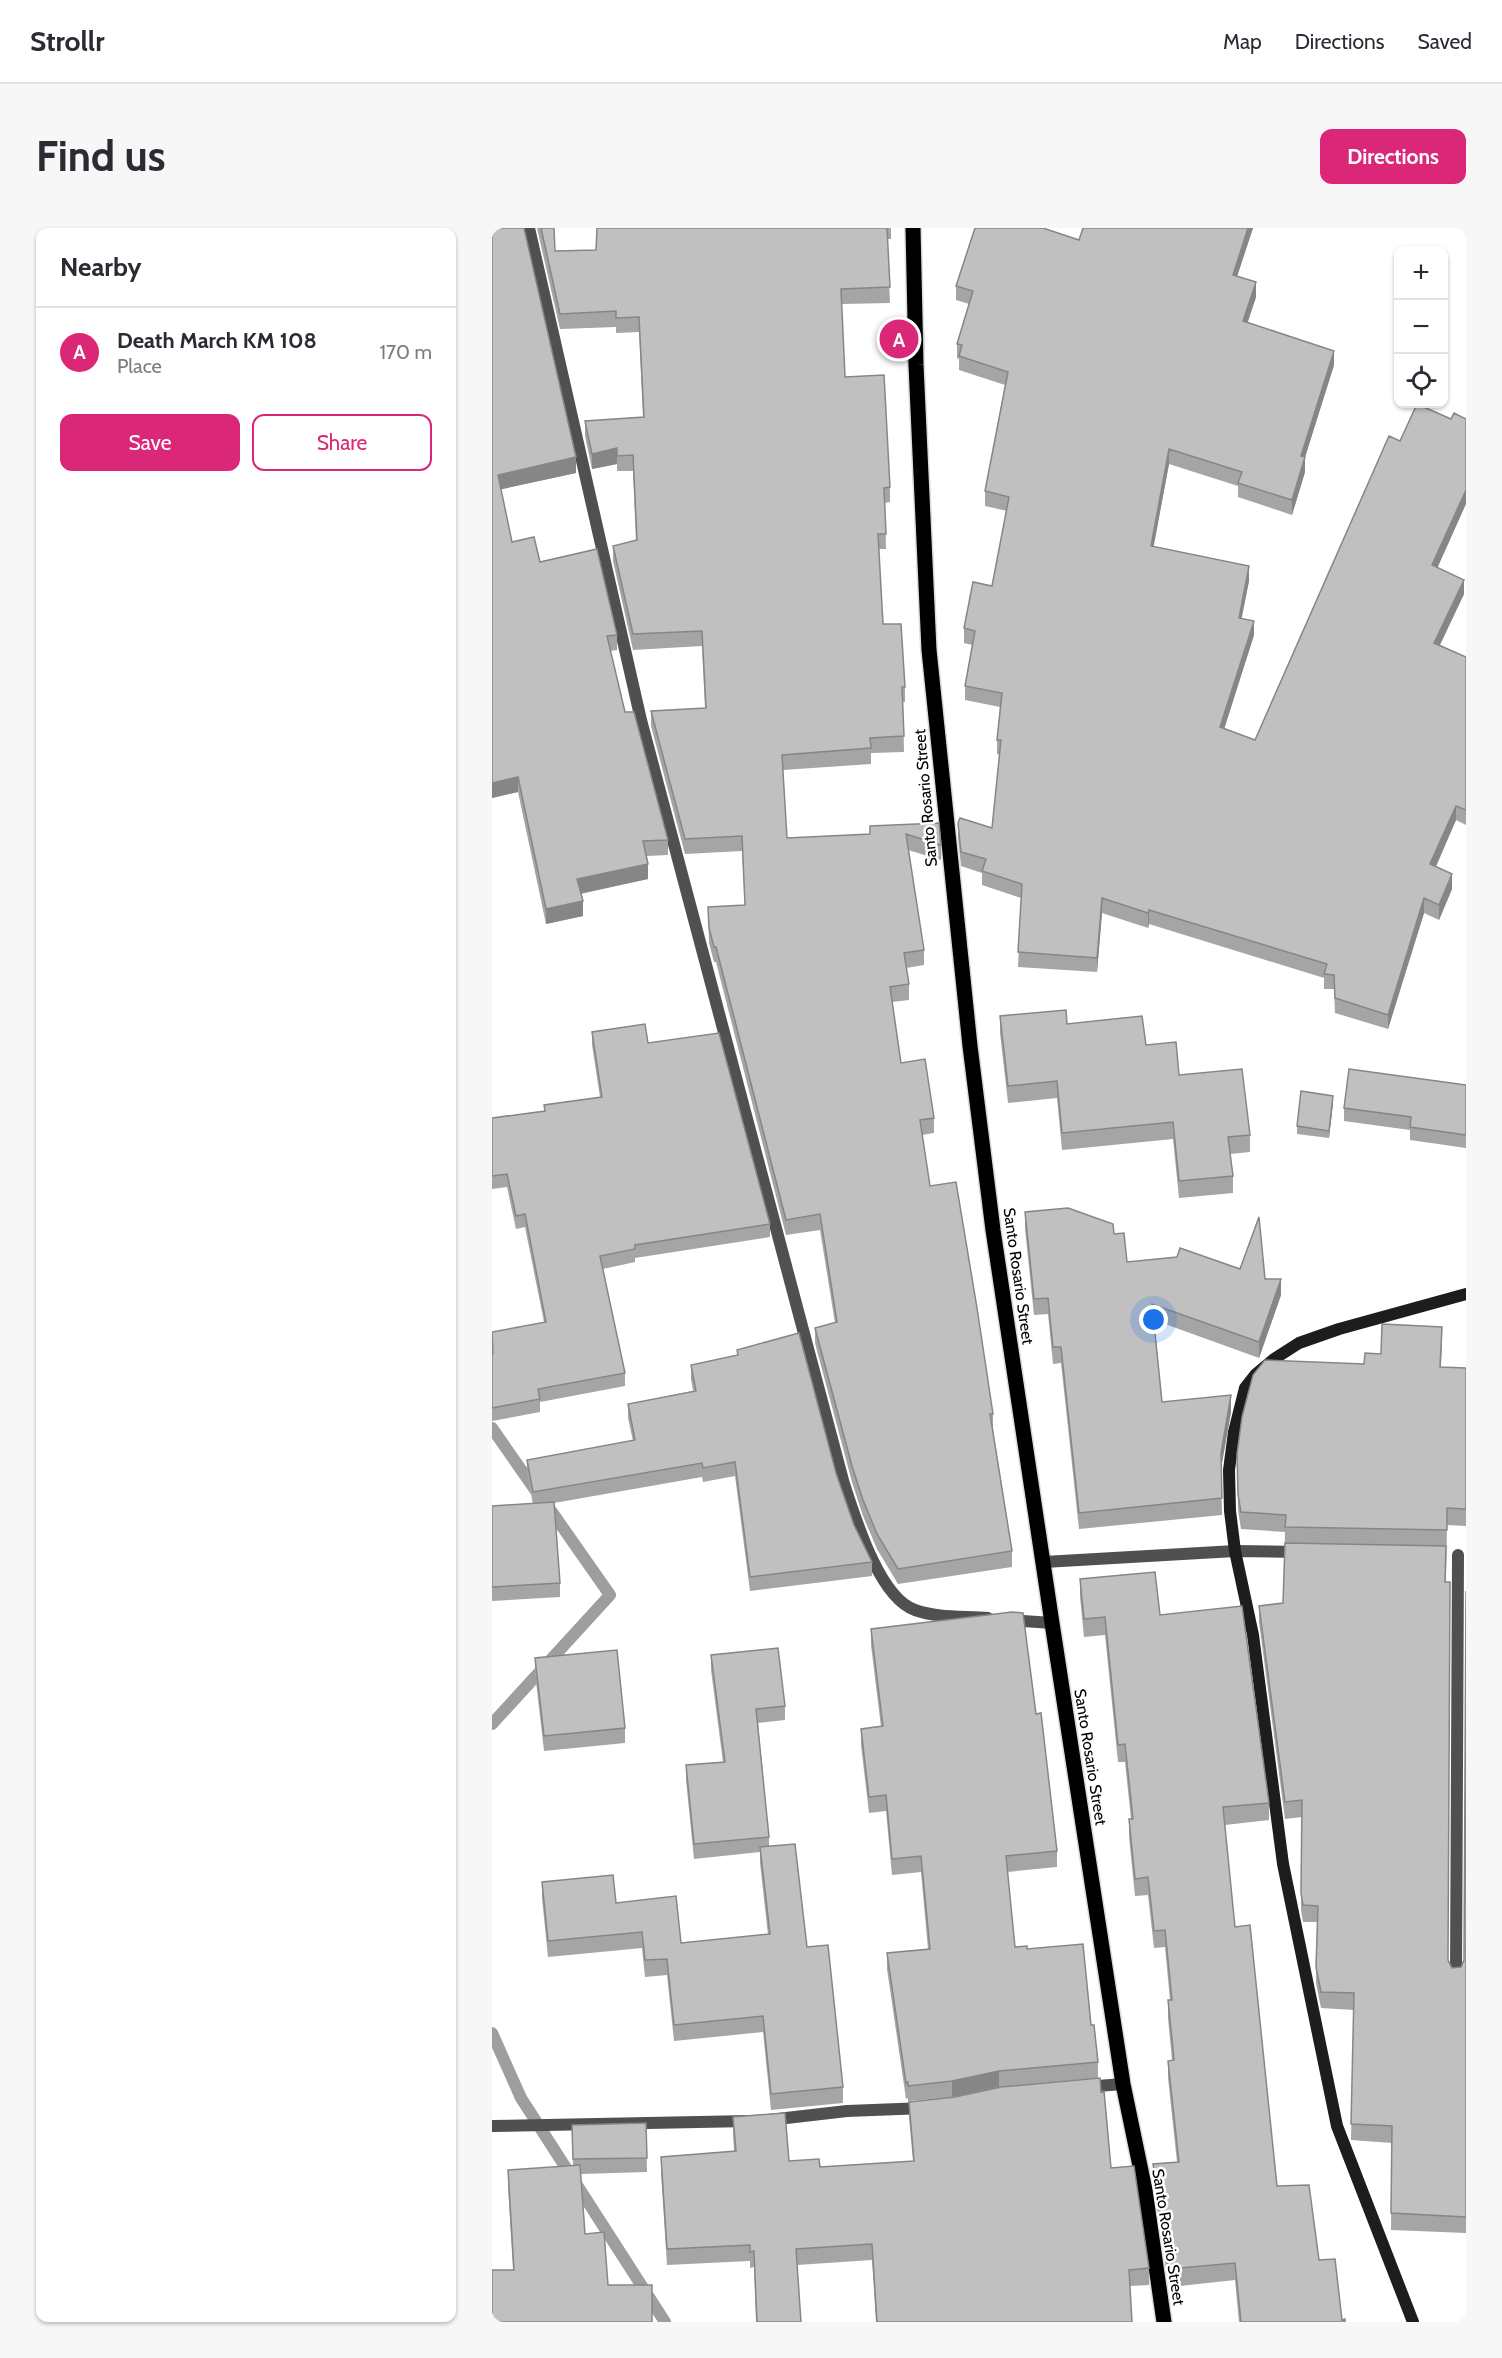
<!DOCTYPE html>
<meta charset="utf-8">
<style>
body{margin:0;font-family:Cabin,sans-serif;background:#f7f7f7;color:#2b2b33}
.controls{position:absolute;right:18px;top:18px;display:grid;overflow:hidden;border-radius:12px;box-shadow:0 2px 4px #0004}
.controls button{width:54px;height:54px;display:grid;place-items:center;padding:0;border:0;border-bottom:2px solid #e1e1e2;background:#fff;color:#2b2b33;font:30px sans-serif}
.you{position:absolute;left:662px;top:1092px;width:21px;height:21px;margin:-15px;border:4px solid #fff;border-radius:50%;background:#1a73e8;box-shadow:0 0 0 9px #1a73e833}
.badge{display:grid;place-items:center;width:39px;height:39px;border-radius:50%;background:#db2777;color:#fff;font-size:20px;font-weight:700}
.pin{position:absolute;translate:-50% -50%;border:3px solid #fff;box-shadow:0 2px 6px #0006}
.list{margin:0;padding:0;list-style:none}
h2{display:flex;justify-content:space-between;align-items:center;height:78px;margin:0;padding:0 24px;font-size:26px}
h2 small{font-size:20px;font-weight:400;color:#7c7c81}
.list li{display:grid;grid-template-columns:39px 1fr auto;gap:18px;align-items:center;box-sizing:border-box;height:90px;padding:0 24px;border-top:2px solid #e1e1e2}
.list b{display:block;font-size:22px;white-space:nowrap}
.list p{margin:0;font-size:20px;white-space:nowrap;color:#7c7c81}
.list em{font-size:20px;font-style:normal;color:#7c7c81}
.actions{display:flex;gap:12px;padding:18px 24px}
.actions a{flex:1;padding:14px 0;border:2px solid #db2777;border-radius:12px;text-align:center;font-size:21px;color:#db2777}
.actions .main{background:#db2777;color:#fff}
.icon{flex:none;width:33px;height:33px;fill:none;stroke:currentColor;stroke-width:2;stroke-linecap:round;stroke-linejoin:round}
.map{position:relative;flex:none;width:974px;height:2094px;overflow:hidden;border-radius:12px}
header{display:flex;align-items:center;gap:36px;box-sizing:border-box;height:84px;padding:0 30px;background:#fff;border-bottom:2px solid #e1e1e2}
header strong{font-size:28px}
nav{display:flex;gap:33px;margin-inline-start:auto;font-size:21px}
.intro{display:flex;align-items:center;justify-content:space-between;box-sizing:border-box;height:144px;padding:0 36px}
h1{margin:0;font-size:42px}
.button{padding:15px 27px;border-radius:12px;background:#db2777;color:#fff;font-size:21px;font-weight:700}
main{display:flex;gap:36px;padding:0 36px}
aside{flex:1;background:#fff;border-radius:12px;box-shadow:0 2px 4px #0004}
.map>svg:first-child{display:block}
</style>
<header>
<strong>Strollr</strong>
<nav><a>Map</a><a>Directions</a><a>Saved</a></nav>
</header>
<div class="intro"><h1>Find us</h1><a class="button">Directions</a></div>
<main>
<aside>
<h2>Nearby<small></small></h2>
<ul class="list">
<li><span class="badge">A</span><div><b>Death March KM 108</b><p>Place</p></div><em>170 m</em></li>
</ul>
<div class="actions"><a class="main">Save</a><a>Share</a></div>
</aside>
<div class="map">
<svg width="974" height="2094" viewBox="0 0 974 2094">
<rect width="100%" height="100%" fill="#fff"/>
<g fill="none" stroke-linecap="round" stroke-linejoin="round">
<path stroke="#9e9e9e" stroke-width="12" d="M0,1200L44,1263
M0,1496L118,1367L55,1277
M0,1805L29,1870L173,2094"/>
<defs>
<path id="primary" d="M421,0L424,137L437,422L478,818L501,1002L560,1395L631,1856L653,1962L672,2094"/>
</defs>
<use href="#primary" stroke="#dbdbdb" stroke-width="18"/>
<path stroke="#505050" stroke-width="12" d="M37,0L149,492L352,1256C363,1289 387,1370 423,1382C445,1390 473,1388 496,1390
M552,1334L743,1323L808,1324
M517,1392L560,1395
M964,1749L966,1327
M593,1859L631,1856
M277,1892L355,1883L433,1880
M0,1898L257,1893"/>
<path stroke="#1d1d1d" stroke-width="12" d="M921,2094L845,1898L791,1636L761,1407L743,1323L738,1283L737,1242L742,1204L753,1160L764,1146L782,1131L807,1115L847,1101L974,1066"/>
<use href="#primary" stroke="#000" stroke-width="15"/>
</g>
<path fill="#a5a5a5" d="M0,0L84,245L9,261L20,314L48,334L125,407V422L118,423L133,484L176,612V627L155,628L156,651L89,666L91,688L54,696L26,564L0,570Z
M45,0H62L63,23L104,22L105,0H399V11H395L398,75L349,76L353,149L398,259V274L393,275L394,321H387L391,396L413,459V474H411L412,524L379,525V536L291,542L295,610L378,606L447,595L449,617V632L416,622L432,722V737L414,740L417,756V772L400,774L409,835L442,890V905L430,907L438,958L501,1186V1201L520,1323V1339L406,1356L385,1321L371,1288L360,1254L323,1115V1100L343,1095L328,1002L294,1007L224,734H222L217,715L216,679L253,677L250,623L193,626L159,498V483L213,480L210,418L141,422L121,333V318L144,313L141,243H125V236L100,241L93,208V193L151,189L147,104L124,105V99L68,101Z
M761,0L745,48L764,69L756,94L842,137L813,229V244L800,287L746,269V258L677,236L661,319L757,353L749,390L762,407L732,501L763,512L945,339L972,366L948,417L974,429V597L964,592L944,639L960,661L947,692L932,685L896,801L843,785L842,761H832V750L657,696L656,700L610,685L605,744L526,739L529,670L490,657V645L469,638L466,609V595L500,600L508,527L505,526V512L508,479L473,472V458L480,417L472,415V400L500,358L515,283L493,278V263L513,157L467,142V131L465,130V116L477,76L464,72V58L587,12Z
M508,788L575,796L654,817L687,847L758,907V924L738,926L741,948V965L687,970L681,911L570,922L565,870L516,875L508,805Z
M100,804L156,815L278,996V1009L143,1030V1034L111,1041L133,1145V1158L48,1174V1184L0,1193V1104L52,1094L33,999L24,1001L15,959L0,961V890L52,883V877L108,869L100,817Z
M974,857V920L918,912V902L852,893V880Z
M841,875L837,910L805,906V898Z
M533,984L622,1006L635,1034L773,1051L789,1067L767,1130L662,1092L670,1174L739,1184L729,1239L730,1287L587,1301L569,1135L561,1136L556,1086L542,1087L533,1001Z
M950,1116L949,1139L974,1140V1298L955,1297L954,1354L956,1732L960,1740L969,1739L972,1732L974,1363V2005L899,2002L900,1915L859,1912L862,1782L829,1780L824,1755L825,1694H811L809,1682L810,1589L793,1591L767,1394V1378L791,1375L793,1304L749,1301L746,1282L745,1226L872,1136L889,1126Z
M245,1122L344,1245L362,1297L380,1334V1348L258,1363L243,1248L211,1254L210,1249L62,1275L68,1355V1369L0,1373V1278L41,1276L35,1246V1232L141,1213L136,1190V1176L201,1163L199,1151V1137L245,1128Z
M588,1351L668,1387L777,1575V1592L733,1597L743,1699L785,1958L827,2032L850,2092L853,2094H747L743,2052L688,2058V2054L676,2055L661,1953V1936L685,1934L676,1850V1833L680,1832L676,1790V1772H678L673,1719L662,1720L656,1667L643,1668L637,1609V1591H639L633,1534H626L613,1407L592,1409L588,1369Z
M379,1401L544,1486L565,1623V1639L515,1644L523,1719L535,1721L599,1797L606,1834V1850L507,1859L460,1869L416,1873V1870L414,1871L395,1741V1725L436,1721L429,1644L400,1647L394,1583L377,1585L369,1517V1501L389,1499L379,1417Z
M219,1427L293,1478V1492L266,1495L277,1609V1619L315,1719L351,1859V1875L279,1882L271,1804L182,1813L175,1747L153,1749L150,1720L56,1729L50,1670V1654L124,1675L189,1715L276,1707L268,1635V1624L202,1631L194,1552V1537L231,1534L219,1442Z
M43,1430L133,1500V1515L52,1523L43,1445Z
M417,1874L619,1940L657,2040V2057L638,2058L640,2094H384L380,2032L305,2037L309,2094H264L262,2039L258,2040V2033L175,2037L169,1945V1929L242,1923L241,1905V1889L297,1933L328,1939L421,1933L417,1890Z
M154,1895L155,1944L89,1946L0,2094L21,2042L16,1959V1942L81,1938L80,1897Z"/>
<path fill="#868686" d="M756,0H761L741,61V47Z
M764,54V69L751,107V93Z
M842,123V137L809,242V228Z
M125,220V236L100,241V226Z
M677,221V236L659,333V318Z
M84,229V245L6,262V247Z
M813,229V244L800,287V272Z
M974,262V276L940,352V337Z
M757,338V353L747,404V390Z
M972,352V366L942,429V415Z
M762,393V407L728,514V499Z
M26,549V564L0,570V555Z
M964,578V592L938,651V636Z
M156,636V651L85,666V651Z
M960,646V661L947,692V677Z
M610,670V685L605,744V730Z
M932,670V685L896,801V787Z
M91,673V688L54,696V681Z
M657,682V696L656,700V685Z
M841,868V875L837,910V903Z
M789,1051V1067L767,1130V1114Z
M739,1167V1184L729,1241V1225Z
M507,1843V1859L460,1869V1853Z"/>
<path fill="#c0c0c0" stroke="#868686" stroke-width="1.5" d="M0,0H32L84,229L6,247L20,314L42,309L48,334L105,321L125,407L115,408L133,484H142L176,612L151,613L156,636L85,651L91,673L54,681L26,549L0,555Z
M49,0H62L63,23L104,22L105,0H395L398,59L349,61L353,149L392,147L398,259L392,260L394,306H386L391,396H409L413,459H410L412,508L378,510L379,520L290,527L295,610L378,606V598L447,595L449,617L414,606L432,722L412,725L417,756L398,759L409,835L433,831L442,890L428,892L438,958L464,954L485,1080L501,1186H498L520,1323L406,1341L385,1306L371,1272L360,1238L323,1100L345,1094L328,986L294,992L224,719H222L217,700L216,679L253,677L250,608L193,611L159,483L214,480L210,403L141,406L121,318L145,312L141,227L125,228V220L100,226L93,193L152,189L147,89L124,90V83L68,86Z
M483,0H551L587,12L591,0H756L741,47L764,54L751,93L842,123L809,228L813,229L800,272L746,255L750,244L677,221L659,318L757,338L747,390L762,393L728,499L763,512L897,208L908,213L925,176L959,191L962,185L974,191V262L940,337L972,352L942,415L974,429V582L964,578L938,636L960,646L947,677L932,670L896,787L843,770L842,747L832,746L835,736L657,682L656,685L610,670L605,730L526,724L530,656L490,643L494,631L469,624L466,595L468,590L500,600L509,512H505L510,465L473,458L483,403L472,400L481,354L500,358L517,269L493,263L516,144L467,128L470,117L465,116L481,63L464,58Z
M574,782L575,796L650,788L654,817L684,814L687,847L750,841L758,907L736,909L741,948L687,953L681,894L570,905L565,853L516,858L508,788Z
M153,796L156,815L227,805L278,996L143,1017V1021L108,1028L133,1145L46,1161L48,1171L0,1180V1126H1L0,1104L54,1094L33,986L24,988L15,946L0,948V890L53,883L52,877L110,869L100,804Z
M857,841L974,857V907L918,899L919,889L852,880Z
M809,863L841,868L837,903L805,898Z
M576,980L621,996L622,1006L632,1005L635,1034L685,1029L688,1020L748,1041L767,989L773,1051H789L767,1114L660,1076L670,1174L739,1167L729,1225L730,1270L587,1285L569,1119H561L556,1070L542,1071L533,984Z
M890,1096L950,1099L948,1139L974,1140V1281L955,1280V1302L793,1299L794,1287L749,1284L746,1266L745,1226L750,1189L761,1147L773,1132L872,1136L873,1125L889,1126Z
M307,1105L344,1245L362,1297L380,1334L258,1349L243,1234L211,1240L210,1235L41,1264L35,1232L143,1212L136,1176L204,1163L199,1137L246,1127L245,1122Z
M62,1274L68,1355L0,1359V1278Z
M793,1315L954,1318L953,1354H958L956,1732L960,1740L969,1739L972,1732L974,1363V1989L899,1985L900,1898L859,1896L862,1765L829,1764L824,1739L826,1678L811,1677L809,1665L810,1572L793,1574L767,1378L791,1375Z
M663,1344L668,1387L750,1378L777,1575L731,1579L743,1699L758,1697L785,1958L817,1957L827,2032L843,2031L850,2092L853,2091V2094H749L743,2035L688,2040V2036L676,2037L661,1936L687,1934L676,1833L682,1832L676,1772H680L673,1702L662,1703L656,1649L643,1651L637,1591H641L633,1516L626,1517L613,1389L592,1391L588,1351Z
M520,1384L531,1385L544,1486L549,1485L565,1623L514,1628L523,1719L535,1718V1721L591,1716L599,1797H602L606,1834L507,1843L460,1853L416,1858V1854L414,1855L395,1725L438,1721L429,1628L400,1631L394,1567L377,1569L369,1501L391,1498L379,1401Z
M286,1420L293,1478L264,1481L277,1609L202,1616L194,1537L233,1534L219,1427Z
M125,1422L133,1500L52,1508L43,1430Z
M303,1616L315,1719L336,1717L351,1859L279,1866L271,1788L182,1797L175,1731L153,1732L150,1704L56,1713L50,1654L121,1647L124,1675L184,1668L189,1715L278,1706L268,1619Z
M608,1850L609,1864L612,1863L619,1940L642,1938L657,2040L637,2042L640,2094H385L380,2016L304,2021L309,2094H265L262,2023L258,2024V2017L175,2021L169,1929L244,1923L241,1889L293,1885L297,1933L327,1931L328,1939L422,1933L417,1874L463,1869L509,1859Z
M154,1895L155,1930L81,1931L80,1897Z
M88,1937L93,2006L112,2004L116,2057H160V2094H0V2042H22L16,1942Z"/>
<g text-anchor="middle" stroke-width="5" stroke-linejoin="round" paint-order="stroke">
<g font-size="16" fill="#000" stroke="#fff">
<text transform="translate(433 570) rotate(-95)" y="6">Santo Rosario Street</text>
<text transform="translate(527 1048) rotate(82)" y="6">Santo Rosario Street</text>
<text transform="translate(599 1529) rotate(81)" y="6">Santo Rosario Street</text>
<text transform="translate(677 2009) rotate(81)" y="6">Santo Rosario Street</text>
</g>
</g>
</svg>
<div class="controls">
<button>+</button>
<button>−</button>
<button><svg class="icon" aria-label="locate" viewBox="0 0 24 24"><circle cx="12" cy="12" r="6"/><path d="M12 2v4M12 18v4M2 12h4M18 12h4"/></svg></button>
</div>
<div class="you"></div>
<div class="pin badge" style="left:407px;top:111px">A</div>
</div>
</main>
